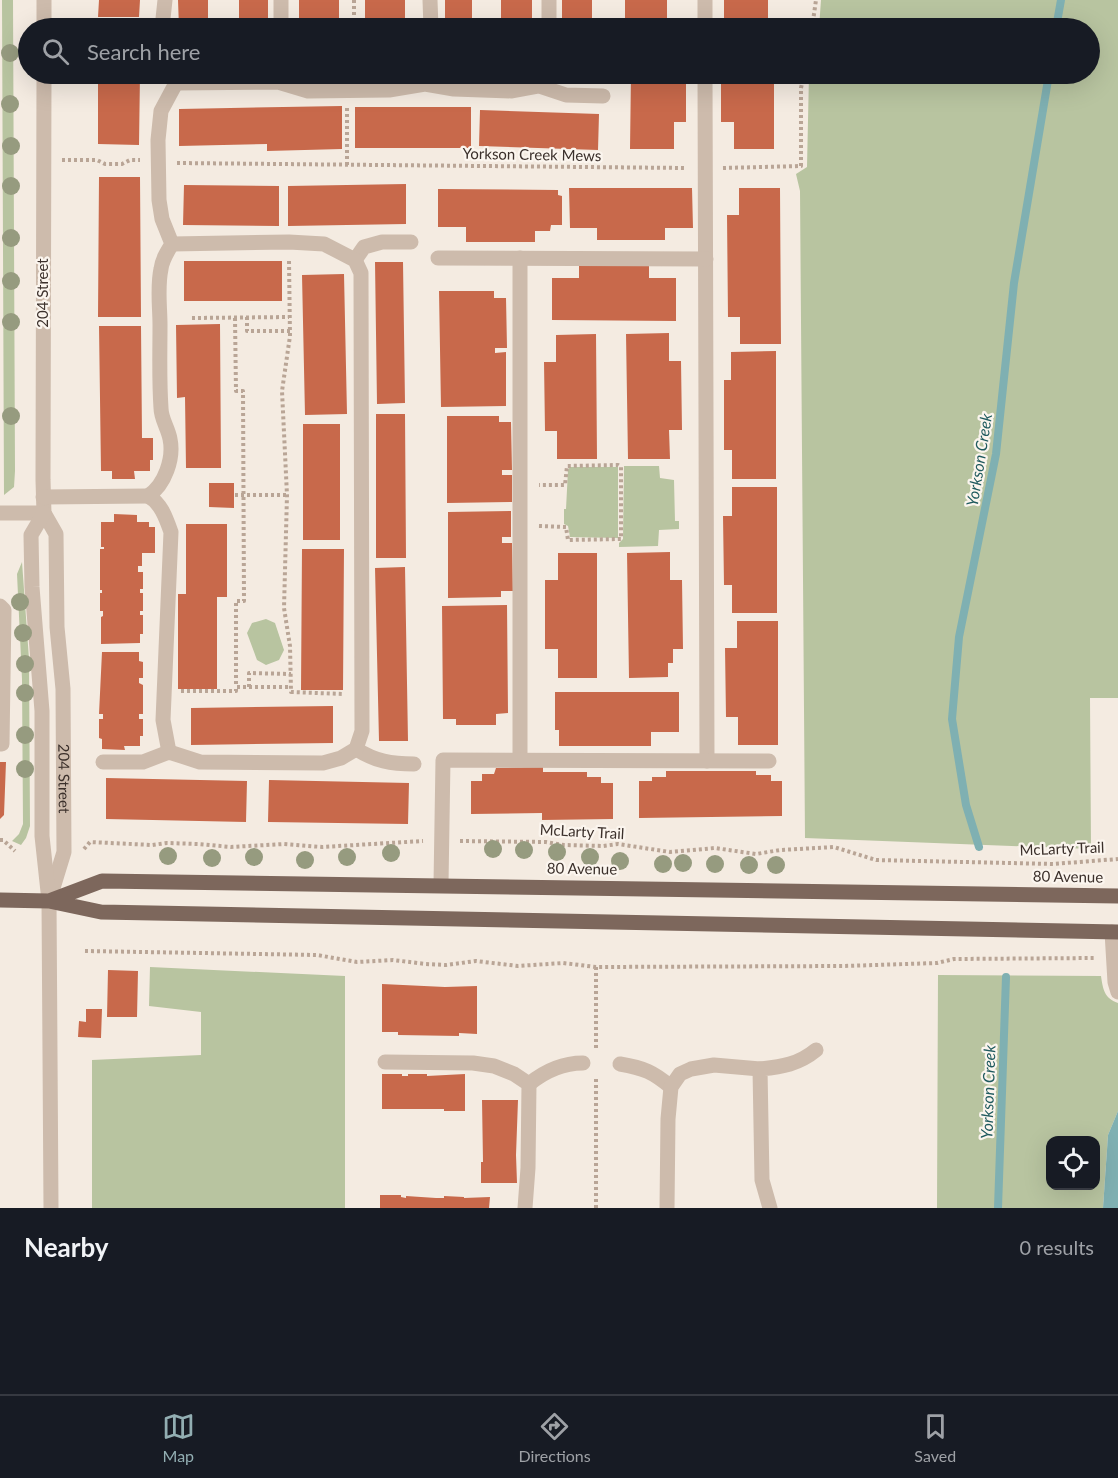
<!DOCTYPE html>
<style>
body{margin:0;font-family:Lato,sans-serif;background:#20242c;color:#f1f3f6}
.controls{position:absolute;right:18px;bottom:18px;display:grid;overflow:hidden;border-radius:12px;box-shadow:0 6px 24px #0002}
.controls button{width:54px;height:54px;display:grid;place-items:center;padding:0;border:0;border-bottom:2px solid #363941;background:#171b24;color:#f1f3f6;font:30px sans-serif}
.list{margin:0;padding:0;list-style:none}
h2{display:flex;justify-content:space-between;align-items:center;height:78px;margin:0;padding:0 24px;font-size:26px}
h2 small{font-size:20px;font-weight:400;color:#9ea1a6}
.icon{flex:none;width:33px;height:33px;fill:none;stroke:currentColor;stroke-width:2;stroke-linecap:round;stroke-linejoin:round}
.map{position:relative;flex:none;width:1118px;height:1208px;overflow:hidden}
.search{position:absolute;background:#171b24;box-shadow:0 6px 24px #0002;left:18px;right:18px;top:18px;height:66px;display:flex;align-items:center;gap:15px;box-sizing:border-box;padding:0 21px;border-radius:33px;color:#9ea1a6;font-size:22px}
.sheet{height:186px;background:#171b24}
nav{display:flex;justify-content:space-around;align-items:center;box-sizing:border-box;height:84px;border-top:2px solid #363941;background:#171b24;font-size:16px;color:#9ea1a6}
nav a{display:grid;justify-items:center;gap:3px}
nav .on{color:#92aeb2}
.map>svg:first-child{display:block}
</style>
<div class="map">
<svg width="1118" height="1208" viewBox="0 0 1118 1208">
<rect width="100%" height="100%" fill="#f4ebe1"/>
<path fill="#b8c4a0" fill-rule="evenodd" d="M2,0H13L15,471L14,487L4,495Z
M821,0H1118V698H1090L1091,849L805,838L800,191L796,174L807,167L809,74H1090V28H819Z
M624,466H659L660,478L674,480L675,521H679V529L659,530L658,546L619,547V543L623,539Z
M570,467H618V538L570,537L568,526L564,524V509H566L568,470Z
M22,562L29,659L30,826L26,838L21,845L12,841L19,834L23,824L22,679L17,574Z
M266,619L275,623L284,650L279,660L266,665L257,660L247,633L252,623Z
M150,967L345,976V1208H92V1060L201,1055V1012L149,1006Z
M938,975L1101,976C1103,989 1104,998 1118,1003V1111L1108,1135L1103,1208H937ZM1050,1140H1096V1186H1050Z"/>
<path fill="#7fb0b2" d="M1118,1111V1208H1103L1108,1135Z"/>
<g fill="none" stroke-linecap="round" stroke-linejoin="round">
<path stroke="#7fb0b2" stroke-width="8" d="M1056,28L1061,0
M979,847L966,805L952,719L959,637L996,454L1014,283L1049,74
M998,1208L1006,977"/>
</g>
<path fill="#c8694b" d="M99,0H140L139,17H98Z
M178,0H208V28H179Z
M239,0H268V28H239Z
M299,0H339V28H299Z
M365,0H405V28H365Z
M445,0H472V28H445Z
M501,0H532V28H501Z
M562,0H592V28H562Z
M625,0H667V19H625Z
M724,0H768V18H724Z
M99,26H140V28H99Z
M631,26H671V28H631Z
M733,26H774V28H733Z
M98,74H140L139,145L98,144Z
M300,74H339V76H300Z
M631,74H686V122H674V149H630Z
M721,74H774V149H734V122H721Z
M342,106V149L267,151V144L179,146V109Z
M355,107H471V148H355Z
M480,110L599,114L598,150L479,146Z
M99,177H140L141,317H98Z
M406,184V224L288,226V186Z
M184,185L279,186V226L183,225Z
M569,188H692L693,228H665V240H597V228H570Z
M739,188H780L781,344H740V317H728L727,215H739Z
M438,189L558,190V195L562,196V225H551L550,231H535V242H466V227H438Z
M184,261H282V301H184Z
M375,262H403L405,403L377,404Z
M579,266H649V278H676V321L552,320V278H579Z
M344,274L347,414L305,415L302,275Z
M439,291H494V298H506L507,348H495V353L506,352V406L441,407Z
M220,324L221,468H186L185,397L177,398L176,325Z
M99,326H141L142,438H153V460H150V471H134L135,479H112V471H101Z
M669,333V361H681L682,430H669L670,459H628L626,334Z
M596,334L597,459H557V431H545L544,362H556V335Z
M776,351V479H732V450H724V380H731V352Z
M376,414H405L406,558H376Z
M447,416H499V422H511L512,470H502V475H512V502L447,503Z
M303,424H340V540H303Z
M209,483H234V508L209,507Z
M732,487H777V613H732V585H724L723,516H732Z
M511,511V537H502V543H512L513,591H501V597L448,598V512Z
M114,514L137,515V522H149V527H155V553H142V566H138V572H143V589H140V593H143V611H140V615H143V634H140V643L101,644V617L103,616V611H100V593H102V590H100V549H104V547H101V522H114Z
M186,524H227V597H217V689H178V594H186Z
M302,549H344L343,690H301Z
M670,552V580H682L683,649H673V663H668V677L629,678L627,553Z
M558,553H597V678H558V649H545V580H558Z
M405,567L408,741H379L375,568Z
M507,605L508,713L496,714V725H456V719H443L442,606Z
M737,621H778V745H738V717H726L725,648H737Z
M102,652H139V661L143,662V678H139V683L143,685V714H139V719H143V736H140V746H124L125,750L102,749V739L99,738V719H103V714H99Z
M555,692H679V732H651V746H559V730H555Z
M333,706V743L191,745V708Z
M0,762H6L4,815L0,819Z
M543,767V772H587V777H601V783H613V819L542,820V813L471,814V781H482V774H494L496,768Z
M666,771H756V775H771V781H782V816L639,818V781H652V777H666Z
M106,778L247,781L246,822L106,819Z
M269,780L409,783L408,824L268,822Z
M108,970L138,971L137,1017H107Z
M382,984L445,987L477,986V1034L459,1033V1036L398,1035V1032H382Z
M86,1009H102L101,1038L78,1037L79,1021L86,1022Z
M382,1074H402V1076H408V1074H427V1076L465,1074V1111H444V1109H382Z
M482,1100H518L516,1155L517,1183H481V1162H483Z
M380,1195H401V1197L406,1198V1196L436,1198H444V1196L464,1197V1198L490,1197L489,1208H380Z"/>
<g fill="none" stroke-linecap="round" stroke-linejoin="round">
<path stroke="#b9a596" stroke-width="4" stroke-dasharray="3 3" stroke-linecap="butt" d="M354,0V28
M812,28L816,0
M347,108V165
M62,160H97L105,164H122L130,160H140
M177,163L686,168
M723,168L801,166V88L804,74
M289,261L290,336L282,391L287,495L284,608L290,646L291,692L343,694
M247,317V331H290
M192,318L289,317
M235,318L236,391H243L244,601H236V687
M235,495H287
M539,526L566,527L568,540L621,539V467L618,465L567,466L565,485H539
M249,687V673L291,674
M181,691H236V687H291
M0,840H3L15,851
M460,841L546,842L564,845L603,846L618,844L670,852L715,848L756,854L780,850L834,847L876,860L1053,864L1118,859
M84,849L90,842L152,845L167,843L198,844L231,847L284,844L322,847L423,841
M85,951L317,955L357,962L393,960L426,964L446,965L476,961L518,966L563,963L596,967L844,966L937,963L954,959L1095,958
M596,1048V967
M596,1208V1077"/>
<g stroke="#cdbbac" stroke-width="15">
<path d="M281,0V28"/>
<path d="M430,0L431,28"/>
<path d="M549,0V28"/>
<path d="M705,0V28"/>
<path d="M44,28V0"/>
<path d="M162,28L165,0"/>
<path id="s1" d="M44,74L43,480L44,513L56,534L57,627L63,689L64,852L49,901"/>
<path d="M705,74L707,761"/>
<path d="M176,83L278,82L308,91L389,90L425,84L454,89L512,91L539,86L566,95L603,96"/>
<path d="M438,258L706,259"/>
<path d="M355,260L364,247L382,242H411"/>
<path d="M43,497L148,496"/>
<path d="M0,513H44"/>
<path d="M44,513L31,535L32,587L42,711V836L49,901L51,1208"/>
<path d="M0,606L4,610L2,744H0"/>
<path d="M356,749C375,761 391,764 414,764"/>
<path d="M169,752L163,720L171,532C166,518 161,503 148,496C165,485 174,458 170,439C168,428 161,419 161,408C159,380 160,352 160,325C160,307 157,287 161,269C162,260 167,252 172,244L162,219L159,200L158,140L161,111L176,83L170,74"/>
<path d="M520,760V258"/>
<path d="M103,762H143L169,752L200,762L323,763L341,758L356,749L362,731L361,273L355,260L324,244L289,242L172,244"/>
<path d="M441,884L443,760L769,761"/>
<path d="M1112,932L1115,982L1118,992"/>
<path d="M385,1062L473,1063L494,1066L514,1074L529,1084L528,1168L525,1208"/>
<path d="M620,1064C644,1068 653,1072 671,1087"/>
<path d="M529,1084C545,1071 563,1063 583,1063"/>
<path d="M667,1208L668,1119L671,1087L680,1074L691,1069L714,1065L760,1069"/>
<path d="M770,1208L762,1180L760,1069C782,1067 799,1064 816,1050"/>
</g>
<path stroke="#7d675c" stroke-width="15" d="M0,900L49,901L101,912L1118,932
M49,901L102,881L1118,896"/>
</g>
<g fill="#969b7f">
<circle cx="10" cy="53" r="9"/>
<circle cx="10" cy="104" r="9"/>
<circle cx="11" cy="146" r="9"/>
<circle cx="11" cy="186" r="9"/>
<circle cx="11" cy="238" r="9"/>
<circle cx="11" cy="281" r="9"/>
<circle cx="11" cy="322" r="9"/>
<circle cx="11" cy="416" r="9"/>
<circle cx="20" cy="602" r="9"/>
<circle cx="23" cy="633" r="9"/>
<circle cx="25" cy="664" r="9"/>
<circle cx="25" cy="693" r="9"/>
<circle cx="25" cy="735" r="9"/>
<circle cx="25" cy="769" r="9"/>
<circle cx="493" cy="849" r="9"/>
<circle cx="524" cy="850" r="9"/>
<circle cx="557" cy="852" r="9"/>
<circle cx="391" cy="853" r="9"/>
<circle cx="168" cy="856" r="9"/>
<circle cx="254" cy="857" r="9"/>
<circle cx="347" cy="857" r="9"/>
<circle cx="590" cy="857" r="9"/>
<circle cx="212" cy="858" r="9"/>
<circle cx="305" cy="860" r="9"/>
<circle cx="620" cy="861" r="9"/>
<circle cx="683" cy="863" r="9"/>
<circle cx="663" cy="864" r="9"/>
<circle cx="715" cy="864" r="9"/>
<circle cx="749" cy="865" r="9"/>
<circle cx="776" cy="865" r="9"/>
</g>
<g text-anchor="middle" stroke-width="4.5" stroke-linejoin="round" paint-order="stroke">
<g font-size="15" fill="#3b302b" stroke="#fbf5ee">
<text transform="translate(532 155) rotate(1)" y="5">Yorkson Creek Mews</text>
<text transform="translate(43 293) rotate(-90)" y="5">204 Street</text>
<text dy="5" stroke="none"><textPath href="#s1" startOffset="708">204 Street</textPath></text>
<text transform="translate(582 832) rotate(3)" y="5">McLarty Trail</text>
<text transform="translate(1062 849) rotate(-2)" y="5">McLarty Trail</text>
<text transform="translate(582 869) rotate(1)" y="5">80 Avenue</text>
<text transform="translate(1068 877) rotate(1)" y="5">80 Avenue</text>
</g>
<g font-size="16" font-style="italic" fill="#1f5a5e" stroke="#fbf5ee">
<text transform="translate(979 460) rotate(-81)" y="6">Yorkson Creek</text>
<text transform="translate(988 1092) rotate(-88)" y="6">Yorkson Creek</text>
</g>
</g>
</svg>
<div class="controls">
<button><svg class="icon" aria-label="locate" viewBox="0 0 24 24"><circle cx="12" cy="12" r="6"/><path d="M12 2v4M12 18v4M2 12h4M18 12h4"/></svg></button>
</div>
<div class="search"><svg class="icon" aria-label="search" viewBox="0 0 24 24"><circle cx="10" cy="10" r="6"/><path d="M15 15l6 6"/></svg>Search here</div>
</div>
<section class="sheet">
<h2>Nearby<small>0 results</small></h2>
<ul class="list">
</ul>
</section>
<nav>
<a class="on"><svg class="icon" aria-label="map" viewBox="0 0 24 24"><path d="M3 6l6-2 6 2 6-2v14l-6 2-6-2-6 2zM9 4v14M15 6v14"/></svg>Map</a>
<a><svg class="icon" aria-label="directions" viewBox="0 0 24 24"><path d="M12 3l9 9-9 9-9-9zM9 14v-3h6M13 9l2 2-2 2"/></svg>Directions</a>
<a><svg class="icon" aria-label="saved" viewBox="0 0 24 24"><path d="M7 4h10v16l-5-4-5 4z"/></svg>Saved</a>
</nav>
